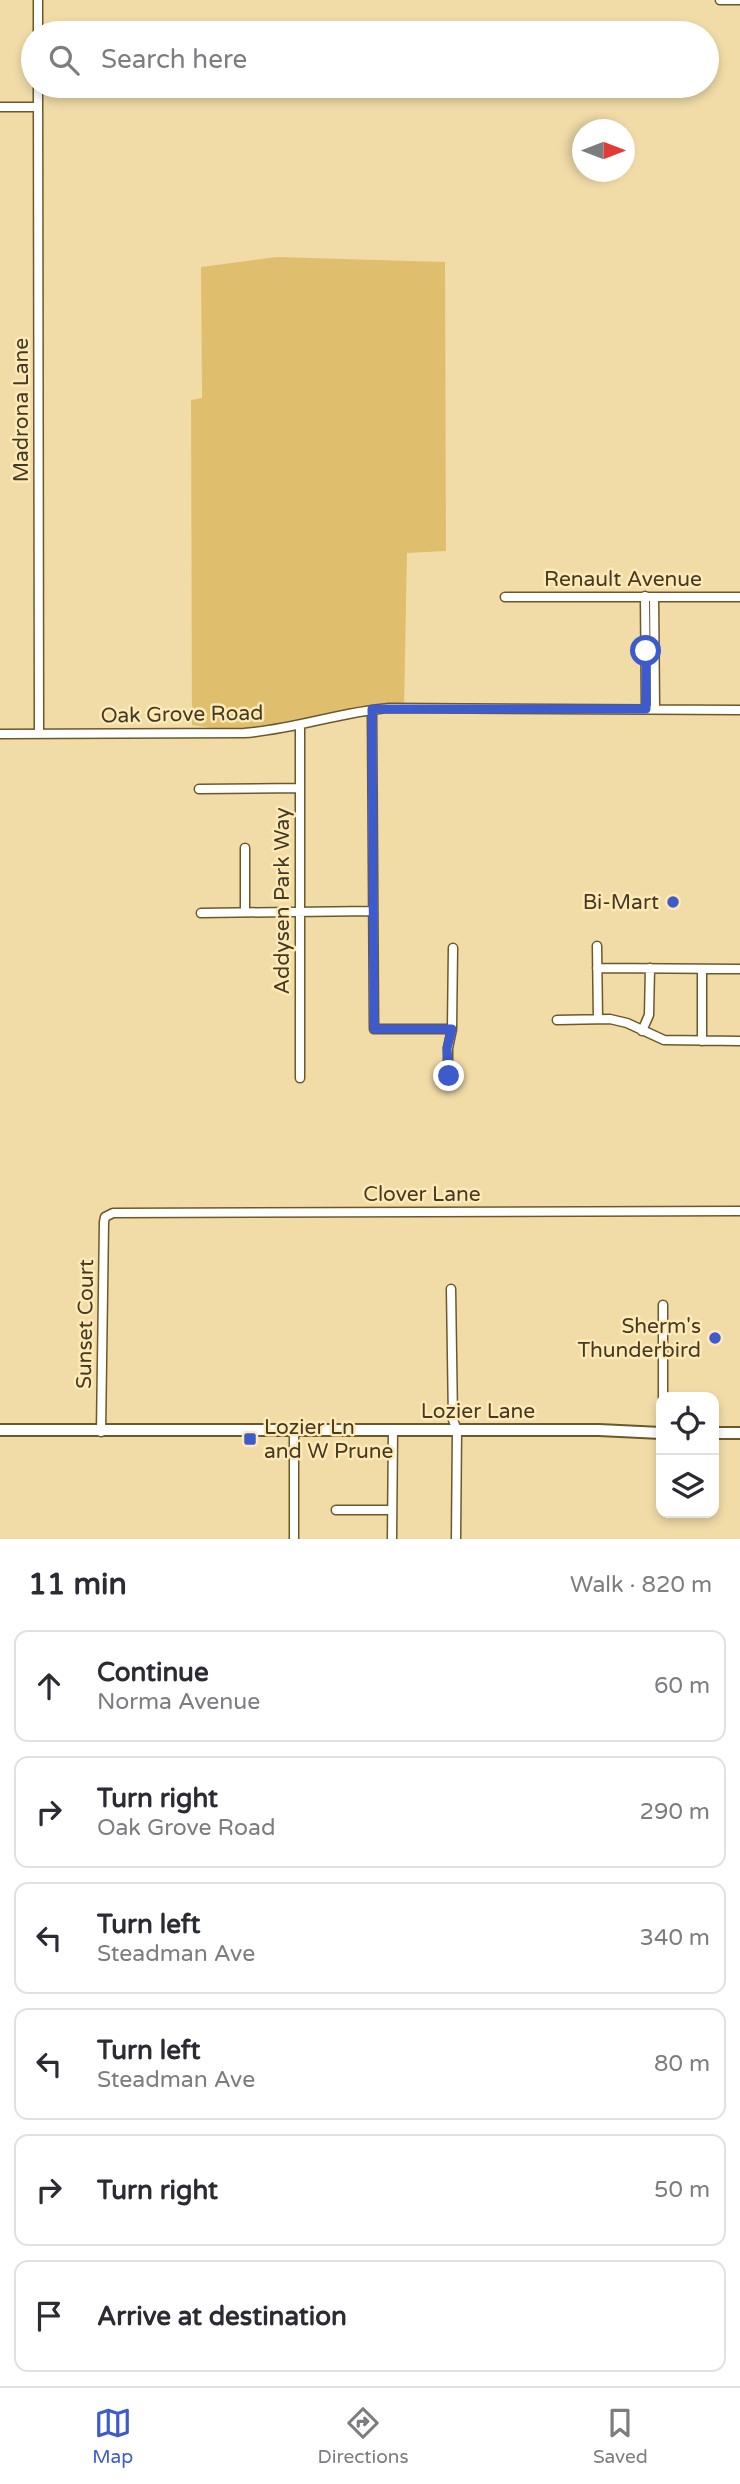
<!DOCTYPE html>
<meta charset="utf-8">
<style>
body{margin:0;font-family:"Varela Round",sans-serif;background:#f7f7f7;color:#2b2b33}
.controls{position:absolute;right:21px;bottom:21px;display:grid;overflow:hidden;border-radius:14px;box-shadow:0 4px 10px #0003}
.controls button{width:63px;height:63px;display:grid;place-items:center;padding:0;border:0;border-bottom:2px solid #e1e1e2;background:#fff;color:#2b2b33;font:35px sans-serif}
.compass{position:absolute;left:572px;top:119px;width:63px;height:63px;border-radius:50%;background:#fff;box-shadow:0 4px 10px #0003;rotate:90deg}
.stop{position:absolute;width:21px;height:21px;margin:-16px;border:5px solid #3d5bcd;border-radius:50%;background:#fff}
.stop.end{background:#3d5bcd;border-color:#fff;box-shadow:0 2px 7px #0008}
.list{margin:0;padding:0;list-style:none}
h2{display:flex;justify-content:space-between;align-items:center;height:91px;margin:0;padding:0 28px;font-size:30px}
h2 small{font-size:23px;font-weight:400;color:#7c7c81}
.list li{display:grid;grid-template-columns:46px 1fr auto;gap:21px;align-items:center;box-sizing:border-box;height:112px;margin:0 14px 14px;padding:0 14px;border:2px solid #e1e1e2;border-radius:14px}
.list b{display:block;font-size:26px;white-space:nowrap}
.list p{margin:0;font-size:23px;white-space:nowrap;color:#7c7c81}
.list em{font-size:23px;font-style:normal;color:#7c7c81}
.icon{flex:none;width:38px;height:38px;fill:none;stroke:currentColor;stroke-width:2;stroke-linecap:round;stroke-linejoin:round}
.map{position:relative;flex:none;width:740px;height:1539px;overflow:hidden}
.search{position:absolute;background:#fff;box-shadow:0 4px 10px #0003;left:21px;right:21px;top:21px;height:77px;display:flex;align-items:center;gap:18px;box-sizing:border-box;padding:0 24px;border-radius:38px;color:#7c7c81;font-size:26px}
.sheet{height:847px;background:#fff}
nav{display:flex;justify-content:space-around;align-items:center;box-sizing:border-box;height:98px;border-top:2px solid #e1e1e2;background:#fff;font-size:19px;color:#7c7c81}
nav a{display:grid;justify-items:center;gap:4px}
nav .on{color:#3d5bcd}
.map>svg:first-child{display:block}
</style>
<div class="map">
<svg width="740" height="1539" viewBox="0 0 740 1539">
<rect width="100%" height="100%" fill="#f1dca8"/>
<path fill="#dfbf6d" d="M276,257L445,262L446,551L407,553L404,708L244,733L192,725L191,400L202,398L201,267Z"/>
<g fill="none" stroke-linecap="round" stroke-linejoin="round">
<defs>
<path id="minor" d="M38,0V33
M720,0H740
M38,86L39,734
M0,107H38
M645,596L646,709
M505,597H740
M654,597L655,709
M372,710L374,1029H452L453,948
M300,725V1078
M0,734L244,733C293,730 339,712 389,708L740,710
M199,789L300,788
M245,848V912
M201,913L372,911
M597,946L598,1019
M597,968L740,969
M557,1020L610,1019L627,1023L664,1040L740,1041
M642,1031L649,1015L650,968
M702,1041V969
M448,1076V1048L452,1029
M451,1289L453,1420L457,1430L456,1539
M663,1305V1397
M294,1431V1539
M101,1432L104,1222L105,1217L113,1213L740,1211
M336,1510H392
M392,1539L393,1430"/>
<path id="major" d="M0,1430H599L661,1433
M714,1433H740"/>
</defs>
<use href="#minor" stroke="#6c5928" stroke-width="11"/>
<use href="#major" stroke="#6c5928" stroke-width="14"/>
<use href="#minor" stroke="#fff" stroke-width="8"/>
<use href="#major" stroke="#fff" stroke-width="10"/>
</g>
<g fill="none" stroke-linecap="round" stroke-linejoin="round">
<path stroke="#3d5bcd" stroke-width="9" d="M449,1076L447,1048L452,1029H374L372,709H646V651"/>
</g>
<g fill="#3d5bcd" stroke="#ffe9b5" stroke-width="2.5">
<circle cx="673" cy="902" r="7"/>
<circle cx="715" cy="1338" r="7"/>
<rect x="243" y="1432" width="14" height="14" rx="3.5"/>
</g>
<g text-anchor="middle" stroke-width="5" stroke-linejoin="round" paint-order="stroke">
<g font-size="21" fill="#433a25" stroke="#ffe9b5">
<text transform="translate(21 410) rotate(-90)" y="7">Madrona Lane</text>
<text x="623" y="586">Renault Avenue</text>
<text transform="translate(182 714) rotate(-1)" y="7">Oak Grove Road</text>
<text transform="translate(282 901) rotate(-90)" y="7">Addysen Park Way</text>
<text x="422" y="1201">Clover Lane</text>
<text transform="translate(85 1324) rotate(-89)" y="7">Sunset Court</text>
<text x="478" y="1418">Lozier Lane</text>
</g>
<g font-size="21" fill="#433a25" stroke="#ffe9b5" text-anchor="end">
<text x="659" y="909">Bi-Mart</text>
<text x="701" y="1333">Sherm's<tspan x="701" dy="24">Thunderbird</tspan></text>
<text x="264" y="1434" text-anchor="start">Lozier Ln<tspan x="264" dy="24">and W Prune</tspan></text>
</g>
</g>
</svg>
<div class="controls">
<button><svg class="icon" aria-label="locate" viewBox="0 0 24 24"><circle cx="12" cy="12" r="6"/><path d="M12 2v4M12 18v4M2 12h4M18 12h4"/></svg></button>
<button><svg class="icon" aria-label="layers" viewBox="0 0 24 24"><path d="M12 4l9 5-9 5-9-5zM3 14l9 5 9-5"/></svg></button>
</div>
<svg class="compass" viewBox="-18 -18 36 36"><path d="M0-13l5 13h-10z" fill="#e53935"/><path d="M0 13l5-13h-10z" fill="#7c7c81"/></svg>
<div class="stop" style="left:646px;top:651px"></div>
<div class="stop end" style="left:449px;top:1076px"></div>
<div class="search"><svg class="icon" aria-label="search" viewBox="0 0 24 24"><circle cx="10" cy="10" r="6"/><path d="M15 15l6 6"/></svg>Search here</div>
</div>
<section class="sheet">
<h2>11 min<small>Walk · 820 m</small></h2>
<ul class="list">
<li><svg class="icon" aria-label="ahead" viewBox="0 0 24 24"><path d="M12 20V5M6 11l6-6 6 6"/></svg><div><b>Continue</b><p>Norma Avenue</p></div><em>60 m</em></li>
<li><svg class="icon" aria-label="right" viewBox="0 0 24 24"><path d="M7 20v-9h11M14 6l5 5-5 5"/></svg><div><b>Turn right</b><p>Oak Grove Road</p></div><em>290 m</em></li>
<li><svg class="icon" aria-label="left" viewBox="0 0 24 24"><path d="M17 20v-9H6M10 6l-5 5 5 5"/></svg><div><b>Turn left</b><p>Steadman Ave</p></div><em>340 m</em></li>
<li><svg class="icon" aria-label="left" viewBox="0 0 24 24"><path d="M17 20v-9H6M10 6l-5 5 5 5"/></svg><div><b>Turn left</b><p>Steadman Ave</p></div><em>80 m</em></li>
<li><svg class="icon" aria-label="right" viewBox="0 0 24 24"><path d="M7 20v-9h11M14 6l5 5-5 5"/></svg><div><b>Turn right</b></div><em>50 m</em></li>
<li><svg class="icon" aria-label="arrive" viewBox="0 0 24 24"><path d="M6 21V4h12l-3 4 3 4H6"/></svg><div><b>Arrive at destination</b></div></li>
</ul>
</section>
<nav>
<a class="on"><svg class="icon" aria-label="map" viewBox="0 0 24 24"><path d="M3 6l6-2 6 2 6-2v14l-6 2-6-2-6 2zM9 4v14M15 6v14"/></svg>Map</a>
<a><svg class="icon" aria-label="directions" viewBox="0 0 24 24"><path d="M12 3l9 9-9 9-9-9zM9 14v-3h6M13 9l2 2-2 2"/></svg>Directions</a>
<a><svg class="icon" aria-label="saved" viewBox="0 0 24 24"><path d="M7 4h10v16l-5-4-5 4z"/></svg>Saved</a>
</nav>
